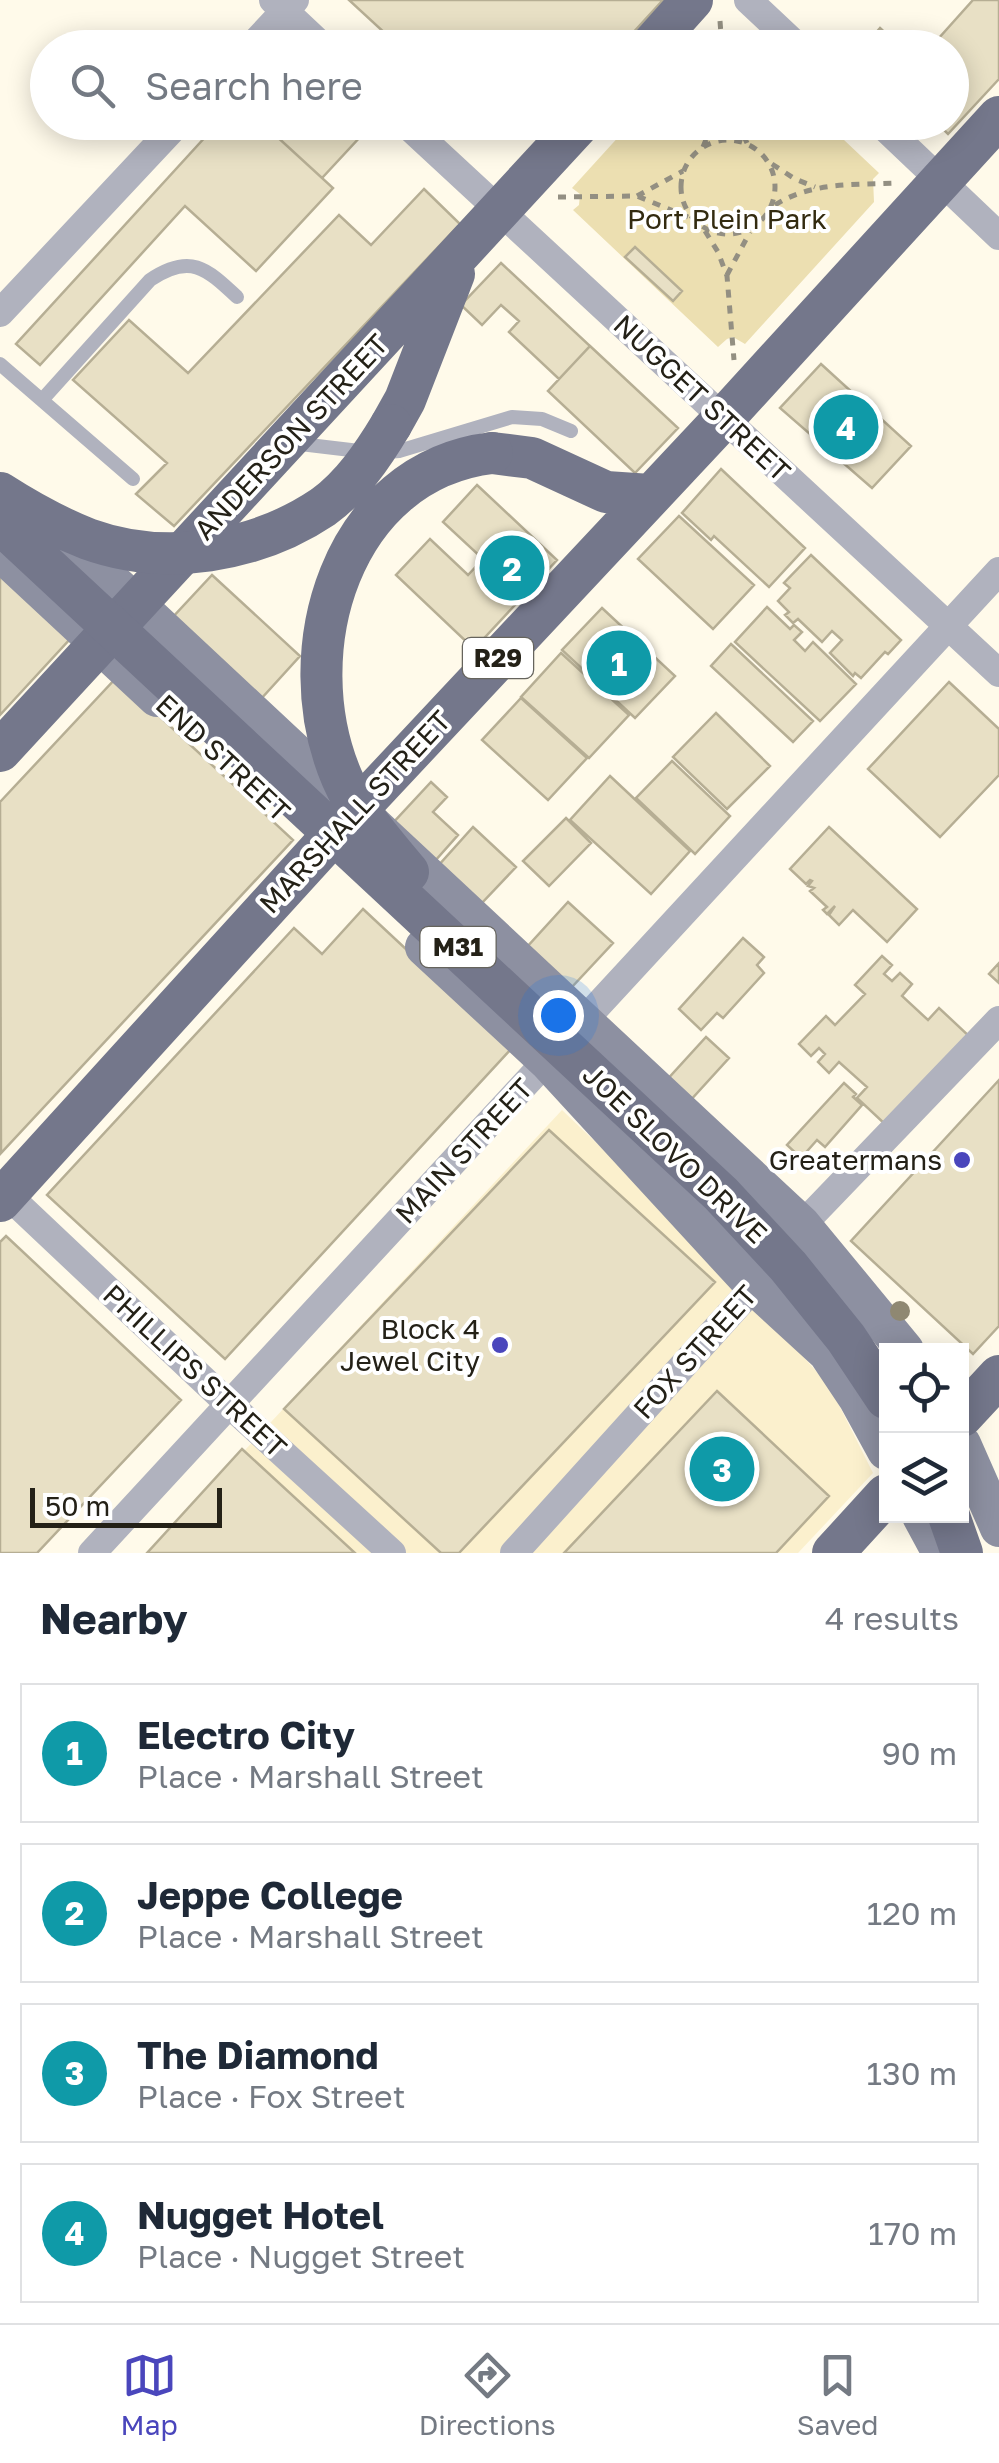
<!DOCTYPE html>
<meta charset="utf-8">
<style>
body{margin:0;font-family:"Golos Text",sans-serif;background:#f2f2f3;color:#1f2937}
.controls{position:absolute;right:30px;bottom:30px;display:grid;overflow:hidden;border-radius:0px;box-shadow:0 5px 25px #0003}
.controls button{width:90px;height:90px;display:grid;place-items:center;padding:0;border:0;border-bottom:2px solid #e0e1e3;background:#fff;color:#1f2937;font:50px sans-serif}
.scale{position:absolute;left:30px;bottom:25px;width:192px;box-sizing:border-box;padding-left:10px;border:5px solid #242117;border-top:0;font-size:28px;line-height:35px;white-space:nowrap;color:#242117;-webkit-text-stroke:8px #fff;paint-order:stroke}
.you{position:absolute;left:558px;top:1015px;width:35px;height:35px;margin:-25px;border:8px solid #fff;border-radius:50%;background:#1a73e8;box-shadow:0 0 0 15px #1a73e833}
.badge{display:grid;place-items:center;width:65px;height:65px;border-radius:50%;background:#4a46bc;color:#fff;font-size:32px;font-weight:700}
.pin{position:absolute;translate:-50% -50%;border:5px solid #fff;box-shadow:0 2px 10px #0006}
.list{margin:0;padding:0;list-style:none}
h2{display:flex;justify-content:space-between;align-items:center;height:130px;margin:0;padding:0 40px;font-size:42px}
h2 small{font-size:32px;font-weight:400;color:#747a83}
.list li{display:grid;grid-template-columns:65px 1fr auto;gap:30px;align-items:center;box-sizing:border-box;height:140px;margin:0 20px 20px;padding:0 20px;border:2px solid #e0e1e3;border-radius:0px}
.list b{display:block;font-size:38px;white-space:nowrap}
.list p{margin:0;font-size:32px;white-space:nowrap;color:#747a83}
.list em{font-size:32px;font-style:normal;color:#747a83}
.icon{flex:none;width:55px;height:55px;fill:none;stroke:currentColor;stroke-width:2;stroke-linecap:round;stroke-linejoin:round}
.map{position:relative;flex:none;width:999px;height:1553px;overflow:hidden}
.search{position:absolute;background:#fff;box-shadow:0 5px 25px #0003;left:30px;right:30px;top:30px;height:110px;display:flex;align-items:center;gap:25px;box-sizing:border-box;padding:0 35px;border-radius:55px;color:#747a83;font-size:38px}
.sheet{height:770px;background:#fff}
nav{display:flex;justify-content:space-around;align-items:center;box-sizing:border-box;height:140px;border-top:2px solid #e0e1e3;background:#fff;font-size:28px;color:#747a83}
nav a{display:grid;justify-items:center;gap:5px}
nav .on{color:#4a46bc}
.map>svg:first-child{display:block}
</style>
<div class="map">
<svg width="999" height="1553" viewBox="0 0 999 1553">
<rect width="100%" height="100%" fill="#fffaea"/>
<path fill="#fbf0cd" d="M562,1110L715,1256L830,1387L873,1473L798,1553H149Z"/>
<path fill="#ecdfb1" d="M632,122L826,123L879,173L873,179L874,202L745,344L733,337L727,339L718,347L573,210L579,205L580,194L572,188Z"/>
<path fill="#e8e0c5" stroke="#b6ae94" stroke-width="2.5" d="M349,0H663L619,48H486L471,34L458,48H401Z
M973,0H999V79L948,134L936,122H952V48H930Z
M880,28L901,48H863Z
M219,122H261L333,188L256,271L185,206L40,365L16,344Z
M261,122H344L360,137L322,178Z
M424,189L460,224L174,526L136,494L167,463L73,380L129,320L188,373L339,215L371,245Z
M635,247L682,291L673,301L625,257Z
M501,263L590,346L559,379L509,332L519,321L501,305L482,325L461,305Z
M590,346L678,428L635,473L548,391Z
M821,364L911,446L872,488L780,408Z
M721,469L805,548L769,587L714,536L711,540L682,513Z
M477,485L557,560L474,649L396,575L430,539L468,575L483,559L443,522Z
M679,516L754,585L713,629L638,559Z
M811,555L901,640L888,654L885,652L861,678L855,673L853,676L830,653L842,640L832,631L822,642L798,619L793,623L785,615L789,612L778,601L790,588L784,583Z
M0,575L70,639L0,715Z
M212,575L300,656L260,700L172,618Z
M767,607L790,629L794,625L802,632L794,640L805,651L813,642L856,684L820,721L735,642Z
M602,608L675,676L635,718L562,650Z
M731,644L813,721L793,742L711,666Z
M561,653L629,715L589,758L521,697Z
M117,677L293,840L1,1153L0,802Z
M949,682L999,729V775L940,837L868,769Z
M521,698L587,758L548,800L482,740Z
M716,713L770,766L727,809L673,757Z
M672,761L730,816L695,854L636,798Z
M610,776L690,851L651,894L570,820Z
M431,782L447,797L433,812L458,835L434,862L392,824Z
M566,818L591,843L549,886L523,861Z
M473,827L516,867L480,905L438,866Z
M829,827L917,909L887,942L853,910L839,925L829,915L835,906L827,914L823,910L827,907L810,891L814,888L808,886L812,881L810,880L806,884L790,869Z
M568,902L613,943L571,988L527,947Z
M363,909L512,1048L225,1359L47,1195L294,928L322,954Z
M743,938L764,957L757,965L764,973L723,1018L717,1013L701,1030L679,1009Z
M882,956L892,965L884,974L892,981L900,973L912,984L902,996L928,1020L939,1008L970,1037L887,1126L857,1098L867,1087L839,1062L829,1073L818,1062L825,1054L819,1048L811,1056L799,1044L826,1016L835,1025L865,994L855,985Z
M999,963V983L989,974Z
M706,1037L729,1058L688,1103L665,1082Z
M999,1080V1326L973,1354L851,1241Z
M844,1083L856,1094L853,1097L862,1105L825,1147L817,1140L801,1158L787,1145Z
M549,1130L715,1282L459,1553H441L284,1409Z
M6,1236L181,1400L37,1553H0V1242Z
M717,1391L829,1496L776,1553H564Z
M242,1449L355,1553H147Z"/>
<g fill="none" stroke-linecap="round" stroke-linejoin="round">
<path stroke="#938f82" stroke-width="5" stroke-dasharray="8 8" stroke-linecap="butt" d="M720,21L722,48
M737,122L747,143
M681 187a47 47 0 1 1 94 0a47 47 0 1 1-94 0Z
M703,147L713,122
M772,164L795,179L815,187
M637,196L683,171
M558,197L637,196L688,217
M775,205C811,182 853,185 895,183
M705,231L718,252L727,276L734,360
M727,275L750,232"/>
<path stroke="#b0b2be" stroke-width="14" d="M0,364L133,479
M42,400L150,280C190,253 206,268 237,297
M292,443L376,453L399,451L512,417L542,419L571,431"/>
<path stroke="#b0b2be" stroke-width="28" d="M273,0L324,48
M748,0L799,48
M250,48L295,0
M404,122L999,673
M879,122L999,236
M0,313L179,122
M0,1188L230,1405L392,1553
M791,1240L802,1225L999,1020
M92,1553L999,571
M514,1553L765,1275"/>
<path stroke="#8d90a1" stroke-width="38" d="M57,530L802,1225L905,1350
M0,552L157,698
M424,947L547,1061L755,1287L827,1353L857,1398L886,1451
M962,1444L999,1528
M921,1516L941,1553"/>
<path stroke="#74778b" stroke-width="42" d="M649,48L692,0
M391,425L405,400L454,274
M492,453L532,458L606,492L650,495
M0,751L581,122
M0,1201L320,849L724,418L999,117
M962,1416L999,1376
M949,1516L962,1553
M833,1553L886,1495"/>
<path stroke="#74778b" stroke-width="42" d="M0,493C28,511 57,527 88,539C165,567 256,552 323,507C352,486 373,455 391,425
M0,523L721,1194L788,1266L846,1338L886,1398
M408,872C384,843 357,813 342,778C288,652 341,471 492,453"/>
</g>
<circle fill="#8f8872" cx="900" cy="1311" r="10"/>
<g fill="#4a46bc" stroke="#fff" stroke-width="4">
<circle cx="962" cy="1160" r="10"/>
<circle cx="500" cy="1345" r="10"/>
</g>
<g text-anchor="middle" stroke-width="8" stroke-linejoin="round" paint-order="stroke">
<g fill="#fff" stroke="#66645d" stroke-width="2.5">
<rect x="463" y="638" width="70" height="40" rx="8"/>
<rect x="420.5" y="927" width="75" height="40" rx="8"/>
</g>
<g font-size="25" font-weight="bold" fill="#242117">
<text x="498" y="667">R29</text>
<text x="458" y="956">M31</text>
</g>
<g font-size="28" fill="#332b10" stroke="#fff">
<text x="727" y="229">Port Plein Park</text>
</g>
<g font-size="28" fill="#242117" stroke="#fff">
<text transform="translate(702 398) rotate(43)" y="10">NUGGET STREET</text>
<text transform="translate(291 437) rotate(-47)" y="10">ANDERSON STREET</text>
<text transform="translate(223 758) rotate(43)" y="10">END STREET</text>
<text transform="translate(355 812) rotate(-47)" y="10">MARSHALL STREET</text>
<text transform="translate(464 1151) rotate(-47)" y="10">MAIN STREET</text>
<text transform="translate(675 1154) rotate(44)" y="10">JOE SLOVO DRIVE</text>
<text transform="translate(695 1352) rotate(-48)" y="10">FOX STREET</text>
<text transform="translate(195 1371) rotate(43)" y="10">PHILLIPS STREET</text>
</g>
<g font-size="28" fill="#242117" stroke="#fff" text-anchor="end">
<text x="942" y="1170">Greatermans</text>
<text x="480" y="1339">Block 4<tspan x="480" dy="32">Jewel City</tspan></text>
</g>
</g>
</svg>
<div class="controls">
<button><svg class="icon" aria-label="locate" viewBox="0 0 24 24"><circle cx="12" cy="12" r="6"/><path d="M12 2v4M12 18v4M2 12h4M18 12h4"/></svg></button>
<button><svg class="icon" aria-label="layers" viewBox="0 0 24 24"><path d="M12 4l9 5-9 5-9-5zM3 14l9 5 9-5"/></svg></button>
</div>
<div class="scale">50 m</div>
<div class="you"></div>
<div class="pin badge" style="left:619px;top:663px;background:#0f9aa8">1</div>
<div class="pin badge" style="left:512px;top:568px;background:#0f9aa8">2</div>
<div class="pin badge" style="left:722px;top:1469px;background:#0f9aa8">3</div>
<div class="pin badge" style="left:846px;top:427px;background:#0f9aa8">4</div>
<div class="search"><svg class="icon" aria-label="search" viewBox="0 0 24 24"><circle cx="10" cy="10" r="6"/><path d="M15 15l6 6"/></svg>Search here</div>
</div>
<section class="sheet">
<h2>Nearby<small>4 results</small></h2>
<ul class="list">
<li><span class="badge" style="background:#0f9aa8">1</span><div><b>Electro City</b><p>Place · Marshall Street</p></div><em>90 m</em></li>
<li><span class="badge" style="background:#0f9aa8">2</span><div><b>Jeppe College</b><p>Place · Marshall Street</p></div><em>120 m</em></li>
<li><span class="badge" style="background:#0f9aa8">3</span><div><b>The Diamond</b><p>Place · Fox Street</p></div><em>130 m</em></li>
<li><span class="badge" style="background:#0f9aa8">4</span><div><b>Nugget Hotel</b><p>Place · Nugget Street</p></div><em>170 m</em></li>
</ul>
</section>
<nav>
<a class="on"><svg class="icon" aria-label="map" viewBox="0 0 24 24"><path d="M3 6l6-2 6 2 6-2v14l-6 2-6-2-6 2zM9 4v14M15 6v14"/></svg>Map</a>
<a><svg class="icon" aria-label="directions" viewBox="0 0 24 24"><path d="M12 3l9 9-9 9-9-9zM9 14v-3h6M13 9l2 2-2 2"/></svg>Directions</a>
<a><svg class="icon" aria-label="saved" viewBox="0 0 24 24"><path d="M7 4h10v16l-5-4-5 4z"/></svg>Saved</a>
</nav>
